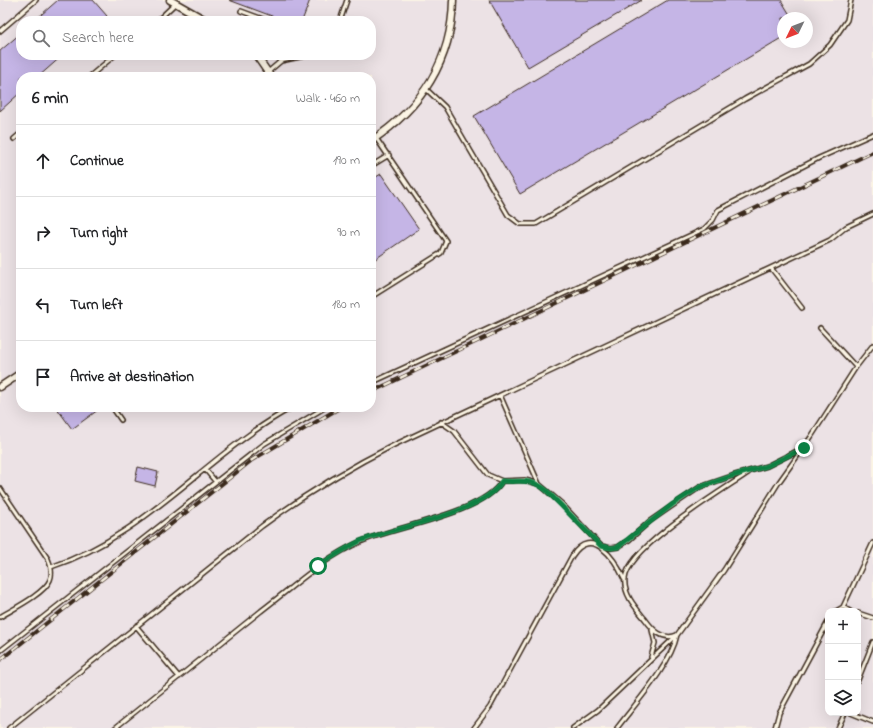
<!DOCTYPE html>
<meta charset="utf-8">
<style>
body{margin:0;font-family:"Indie Flower",sans-serif;background:#f2f2f2;color:#202124}
.controls{position:absolute;right:12px;bottom:12px;display:grid;overflow:hidden;border-radius:8px;box-shadow:0 4px 16px #0002}
.controls button{width:36px;height:36px;display:grid;place-items:center;padding:0;border:0;border-bottom:1px solid #e0e0e0;background:#fff;color:#202124;font:20px sans-serif}
.compass{position:absolute;left:777px;top:12px;width:36px;height:36px;border-radius:50%;background:#fff;box-shadow:0 4px 16px #0002;rotate:227deg}
.stop{position:absolute;width:12px;height:12px;margin:-9px;border:3px solid #0b8043;border-radius:50%;background:#fff}
.stop.end{background:#0b8043;border-color:#fff;box-shadow:0 1px 4px #0008}
.list{margin:0;padding:0;list-style:none}
h2{display:flex;justify-content:space-between;align-items:center;height:52px;margin:0;padding:0 16px;font-size:17px}
h2 small{font-size:13px;font-weight:400;color:#757577}
.list li{display:grid;grid-template-columns:26px 1fr auto;gap:12px;align-items:center;box-sizing:border-box;height:72px;padding:0 16px;border-top:1px solid #e0e0e0}
.list b{display:block;font-size:15px;white-space:nowrap}
.list em{font-size:13px;font-style:normal;color:#757577}
.icon{flex:none;width:22px;height:22px;fill:none;stroke:currentColor;stroke-width:2;stroke-linecap:round;stroke-linejoin:round}
.map{position:relative;flex:none;width:873px;height:728px;overflow:hidden}
.search{position:absolute;background:#fff;box-shadow:0 4px 16px #0002;left:16px;top:16px;width:360px;height:44px;display:flex;align-items:center;gap:10px;box-sizing:border-box;padding:0 14px;border-radius:16px;color:#757577;font-size:15px}
.panel{position:absolute;background:#fff;box-shadow:0 4px 16px #0002;left:16px;top:72px;width:360px;height:340px;border-radius:16px}
.map>svg:first-child{display:block}
</style>
<div class="map">
<svg width="873" height="728" viewBox="0 0 873 728">
<rect width="100%" height="100%" fill="#fcf5e5"/>
<filter id="ink" filterUnits="userSpaceOnUse"><feTurbulence type="fractalNoise" baseFrequency=".025" numOctaves="2"/><feDisplacementMap in="SourceGraphic" scale="8" xChannelSelector="R" yChannelSelector="G"/><feConvolveMatrix kernelMatrix="1 2 1 2 8 2 1 2 1" color-interpolation-filters="sRGB"/></filter>
<g filter="url(#ink)">
<path fill="#ece2e5" fill-rule="evenodd" d="M0,0H873V728H0ZM783,18H807V42H783ZM21,21H371V55H21ZM21,77H371V407H21ZM828,611H858V713H828Z"/>
<path fill="#c5b5e6" stroke="#3b2a1e" d="M58,0H93L107,16L101,21H34Z
M229,0H310L302,21H285Z
M489,0H642L528,67Z
M668,0H781L792,18H783V37L520,194L474,116Z
M21,33V55H63L38,77H21V92L0,111V51Z
M381,174L419,229L371,262V180Z
M56,407H102L72,429Z
M138,467L158,472L155,486L135,481Z"/>
<g fill="none" stroke-linecap="round" stroke-linejoin="round">
<defs>
<path id="lane" d="M241,11L268,21
M157,21L176,3
M340,21L347,0
M0,31L36,0
M268,72L281,61L309,55
M89,77L115,55
M426,89L445,107L508,215L520,224H536L745,99L809,64L830,45L847,20L851,0
M14,139L21,133
M371,166L389,155
M771,268L802,308
M371,297L441,253L446,241L376,138
M820,328L856,367
M371,383L704,229L713,220L718,210L819,158L873,134
M500,395L539,484
M112,407L121,420
M441,422L454,431L488,475L502,481L525,480L539,484L562,504L601,546L611,548L618,547L629,540L650,521L700,487L732,476L767,466L801,449
M205,469L215,481
M0,488L48,559C51,566 53,573 50,580C44,594 13,609 0,617
M51,567C147,536 207,453 293,407
M843,607L873,543
M836,611L843,607L850,611
M858,613L873,618
M136,626L179,677
M677,635C663,641 653,630 645,619C636,608 623,594 625,579C628,547 720,492 748,473
M0,651L264,444L326,407
M651,657L655,643L652,630
M858,680L873,642
M851,713L873,722
M9,728L262,526C304,495 348,468 394,445L830,240L846,227L873,214
M115,728C164,689 212,650 261,611C293,587 323,558 360,542C395,526 483,514 502,481
M474,728L490,707L572,556C592,525 615,559 624,579
M573,728L598,710L676,636
M617,728C635,704 671,665 677,635L724,570L779,482L811,437L856,367L873,345
M775,728L779,713L828,622
M838,728L845,713"/>
<path id="street" d="M170,0L207,21
M256,55L271,77
M371,141C421,108 452,61 453,0
M0,387L21,373"/>
</defs>
<use href="#lane" stroke="#3b2a1e" stroke-width="6"/>
<use href="#street" stroke="#3b2a1e" stroke-width="9"/>
<use href="#lane" stroke="#fcf5e5" stroke-width="3"/>
<use href="#street" stroke="#fcf5e5" stroke-width="6"/>
<defs>
<path id="rail" d="M371,392L873,152
M0,660L252,460L341,407"/>
</defs>
<use href="#rail" stroke="#3b2a1e" stroke-width="4"/>
<use href="#rail" stroke="#fcf5e5" stroke-width="2.5" stroke-dasharray="8" stroke-linecap="butt"/>
</g>
</g>
<g fill="none" stroke-linecap="round" stroke-linejoin="round" filter="url(#ink)">
<path stroke="#0b8043" stroke-width="5" d="M318,566C332,557 346,548 360,541C395,527 485,513 502,481C521,483 529,477 546,490L601,546L611,548L618,547L673,504L700,487L732,476L767,466L804,448"/>
</g>
</svg>
<div class="controls">
<button>+</button>
<button>−</button>
<button><svg class="icon" aria-label="layers" viewBox="0 0 24 24"><path d="M12 4l9 5-9 5-9-5zM3 14l9 5 9-5"/></svg></button>
</div>
<svg class="compass" viewBox="-18 -18 36 36"><path d="M0-13l5 13h-10z" fill="#e53935"/><path d="M0 13l5-13h-10z" fill="#757577"/></svg>
<div class="stop" style="left:318px;top:566px"></div>
<div class="stop end" style="left:804px;top:448px"></div>
<div class="search"><svg class="icon" aria-label="search" viewBox="0 0 24 24"><circle cx="10" cy="10" r="6"/><path d="M15 15l6 6"/></svg>Search here</div>
<section class="panel">
<h2>6 min<small>Walk · 460 m</small></h2>
<ul class="list">
<li><svg class="icon" aria-label="ahead" viewBox="0 0 24 24"><path d="M12 20V5M6 11l6-6 6 6"/></svg><div><b>Continue</b></div><em>190 m</em></li>
<li><svg class="icon" aria-label="right" viewBox="0 0 24 24"><path d="M7 20v-9h11M14 6l5 5-5 5"/></svg><div><b>Turn right</b></div><em>90 m</em></li>
<li><svg class="icon" aria-label="left" viewBox="0 0 24 24"><path d="M17 20v-9H6M10 6l-5 5 5 5"/></svg><div><b>Turn left</b></div><em>180 m</em></li>
<li><svg class="icon" aria-label="arrive" viewBox="0 0 24 24"><path d="M6 21V4h12l-3 4 3 4H6"/></svg><div><b>Arrive at destination</b></div></li>
</ul>
</section>
</div>
